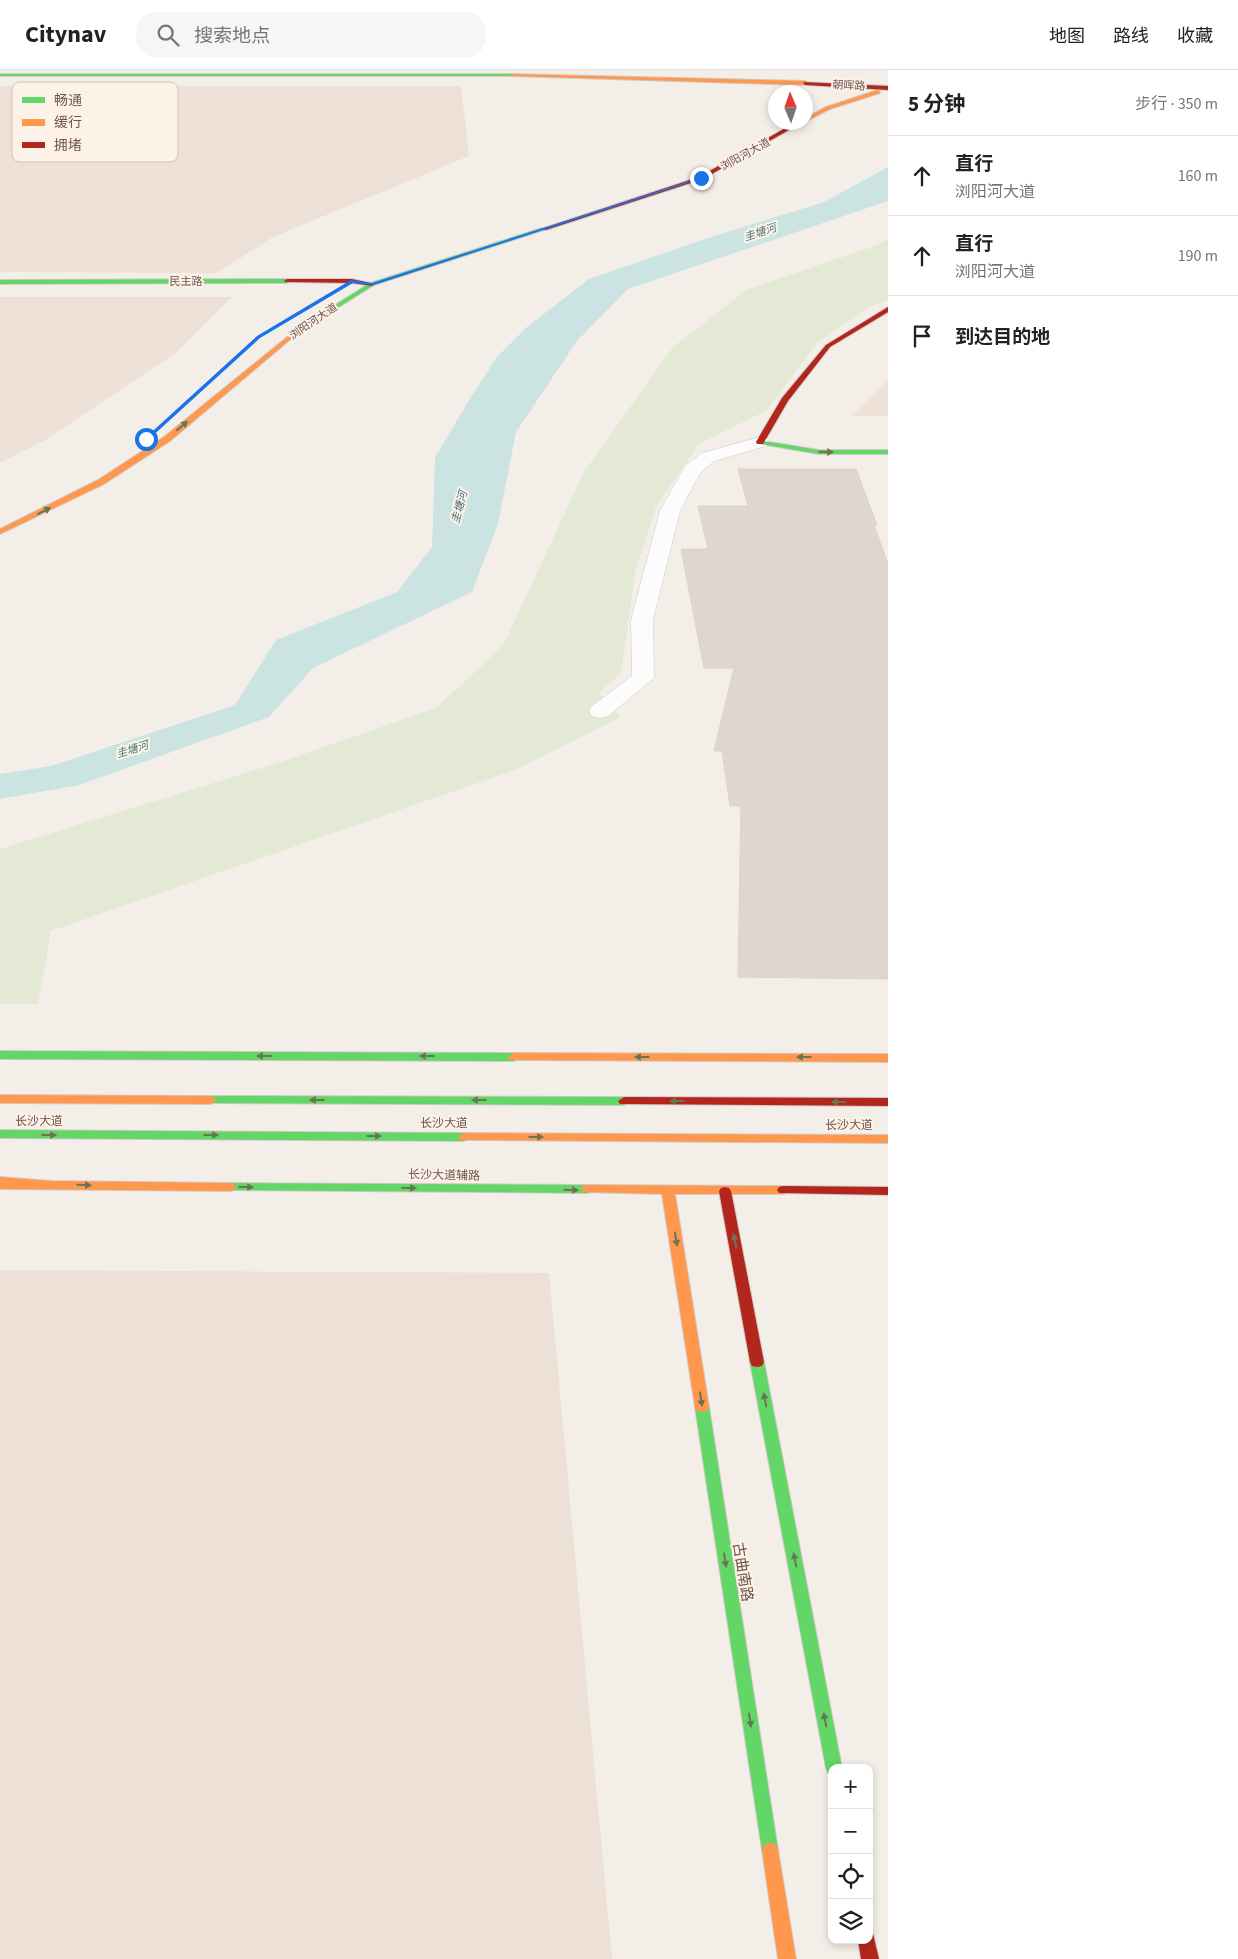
<!DOCTYPE html>
<html lang="zh">
<meta charset="utf-8">
<style>
body{margin:0;font-family:"Source Sans 3","Noto Sans SC",sans-serif;background:#f6f6f6;color:#222}
.controls{position:absolute;right:15px;bottom:15px;display:grid;overflow:hidden;border-radius:10px;box-shadow:0 2px 8px #0003}
.controls button{width:45px;height:45px;display:grid;place-items:center;padding:0;border:0;border-bottom:1px solid #e0e0e0;background:#fff;color:#222;font:25px sans-serif}
.compass{position:absolute;left:768px;top:15px;width:45px;height:45px;border-radius:50%;background:#fff;box-shadow:0 2px 8px #0003;rotate:358deg}
.stop{position:absolute;width:15px;height:15px;margin:-11px;border:4px solid #1a73e8;border-radius:50%;background:#fff}
.stop.end{background:#1a73e8;border-color:#fff;box-shadow:0 1px 5px #0008}
.list{margin:0;padding:0;list-style:none}
h2{display:flex;justify-content:space-between;align-items:center;height:65px;margin:0;padding:0 20px;font-size:21px}
h2 small{font-size:16px;font-weight:400;color:#767676}
.list li{display:grid;grid-template-columns:32px 1fr auto;gap:15px;align-items:center;box-sizing:border-box;height:80px;padding:0 20px;border-top:1px solid #e0e0e0}
.list b{display:block;font-size:19px;white-space:nowrap}
.list p{margin:0;font-size:16px;white-space:nowrap;color:#767676}
.list em{font-size:16px;font-style:normal;color:#767676}
.icon{flex:none;width:28px;height:28px;fill:none;stroke:currentColor;stroke-width:2;stroke-linecap:round;stroke-linejoin:round}
.map{position:relative;flex:none;width:888px;height:1889px;overflow:hidden}
header{display:flex;align-items:center;gap:30px;box-sizing:border-box;height:70px;padding:0 25px;background:#fff;border-bottom:1px solid #e0e0e0}
header strong{font-size:24px}
nav{display:flex;gap:28px;margin-inline-start:auto;font-size:18px}
.search{width:350px;height:45px;background:#f6f6f6;display:flex;align-items:center;gap:12px;box-sizing:border-box;padding:0 18px;border-radius:20px;color:#767676;font-size:19px}
main{display:flex}
aside{flex:1;background:#fff}
.map>svg:first-child{display:block}
</style>
<header>
<strong>Citynav</strong>
<div class="search"><svg class="icon" aria-label="search" viewBox="0 0 24 24"><circle cx="10" cy="10" r="6"/><path d="M15 15l6 6"/></svg>搜索地点</div>
<nav><a>地图</a><a>路线</a><a>收藏</a></nav>
</header>
<main>
<div class="map">
<svg width="888" height="1889" viewBox="0 0 888 1889">
<rect width="100%" height="100%" fill="#f4eee8"/>
<path fill="#ede0d6" d="M0,16H461L469,86L273,167L217,203L0,202Z
M0,227H232L177,282L45,370L0,393Z
M888,311V346H853Z
M0,1200L549,1203L612,1889H0Z"/>
<path fill="#e3e9d4" d="M888,169V230L866,239L818,272L766,341L699,374L656,437L636,498L621,603L599,623L621,647L515,700L51,861L38,934H0V779L281,692L436,638L503,576L584,402L673,277L748,219L875,176Z"/>
<path fill="#cbe4e2" d="M888,97V131L628,219L577,271L516,362L498,454L472,522L313,598L269,647L79,715L0,729V704L51,696L235,635L276,570L397,522L432,477L435,388L469,330L497,287L527,257L589,209L711,167L824,132Z"/>
<path fill="#e0d6d1" stroke="#dcd1cb" d="M738,399H856L877,455H874L888,494V909L738,907L741,736H730L722,681H714L734,598H704L681,479H708L698,436H748Z"/>
<g fill="none" stroke-linecap="round" stroke-linejoin="round">
<defs>
<path id="street" d="M760,367L766,368L769,372L766,376L714,391L700,403L680,441L653,550L654,608L608,646L600,648L592,646L589,641L592,636L632,606L631,550L660,441L685,396L702,383Z"/>
<path id="fast" d="M0,4H512L514,5L512,6H0Z
M542,158L547,159L374,215L299,262L294,261L370,213Z
M0,210L287,209L290,211L287,213L0,214Z
M757,370L819,380H888V384H819L760,374L756,372Z
M0,981L514,983L520,987L514,991L0,989Z
M211,1026L624,1027L630,1031L624,1035L207,1033L205,1030L207,1027Z
M0,1060L464,1063L470,1067L464,1071L0,1068Z
M230,1113L587,1115L591,1116L593,1119L591,1122L587,1123L226,1120L224,1117L226,1114Z
M757,1287L762,1288L764,1292L842,1698H832V1704L828,1703L826,1698L750,1292L752,1288Z
M702,1332L707,1333L709,1337L778,1780L776,1785L770,1788L764,1785L762,1780L695,1337L697,1333Z"/>
<path id="slow" d="M510,4L805,11L808,13L805,15L512,6Z
M878,20L880,23L830,39L806,51V48L826,37Z
M297,259L300,261L299,262L170,371L104,414L0,464V459L98,410L164,367Z
M514,983L888,984V992L510,990L508,987Z
M0,1025L211,1026L217,1030L211,1034L0,1033Z
M464,1063L888,1065V1073L460,1070L458,1067Z
M0,1107L51,1111L230,1113L234,1114L236,1117L234,1120L230,1121L0,1119Z
M587,1115L783,1116L787,1117L789,1120L787,1123L783,1124H675L709,1337L707,1341L702,1342L697,1341L695,1337L662,1124L583,1122L581,1119L583,1116Z
M770,1772L776,1775L778,1780L796,1889H778L762,1780L764,1775Z"/>
<path id="jam" d="M803,12L888,16V20L805,15Z
M796,52H803L703,109L546,160L541,159L699,107Z
M287,209H352L375,214L372,216L352,213L285,212L284,211Z
M888,237V242L830,277L788,331L763,374H757L756,372L782,328L826,275Z
M624,1027L888,1028V1036L620,1034L618,1031Z
M783,1116L888,1117V1125L779,1123L777,1120L779,1117Z
M725,1117L729,1118L731,1121L764,1292L762,1296L757,1297L752,1296L750,1292L719,1121L721,1118Z
M869,1863L873,1864L879,1889H861L858,1870H869Z"/>
</defs>
<use href="#street" stroke="#d3cbc6" stroke-width="1"/>
<use href="#fast" stroke="#d2cac5" stroke-width="2"/>
<use href="#slow" stroke="#d2cac5" stroke-width="2"/>
<use href="#jam" stroke="#d2cac5" stroke-width="2"/>
<use href="#street" fill="#fdfcfc" fill-rule="evenodd"/>
<use href="#fast" fill="#63d668" fill-rule="evenodd"/>
<use href="#slow" fill="#ff974d" fill-rule="evenodd"/>
<use href="#jam" fill="#b3261e" fill-rule="evenodd"/>
</g>
<defs><path id="oneway-solid" d="M-6-.8H1V-3.2L6.5 0L1 3.2V.8H-6Z" transform="scale(1.25)"/></defs>
<g fill="#6b7453">
<use href="#oneway-solid" transform="translate(182 356) rotate(-40)"/>
<use href="#oneway-solid" transform="translate(826 382) rotate(1)"/>
<use href="#oneway-solid" transform="translate(44 441) rotate(-27)"/>
<use href="#oneway-solid" transform="translate(264 986) rotate(-180)"/>
<use href="#oneway-solid" transform="translate(427 986) rotate(-180)"/>
<use href="#oneway-solid" transform="translate(642 987) rotate(-180)"/>
<use href="#oneway-solid" transform="translate(804 987) rotate(-180)"/>
<use href="#oneway-solid" transform="translate(317 1030) rotate(-180)"/>
<use href="#oneway-solid" transform="translate(479 1030) rotate(-180)"/>
<use href="#oneway-solid" transform="translate(677 1031) rotate(-180)"/>
<use href="#oneway-solid" transform="translate(839 1032) rotate(-180)"/>
<use href="#oneway-solid" transform="translate(49 1065)"/>
<use href="#oneway-solid" transform="translate(211 1065)"/>
<use href="#oneway-solid" transform="translate(374 1066)"/>
<use href="#oneway-solid" transform="translate(536 1067)"/>
<use href="#oneway-solid" transform="translate(84 1115) rotate(1)"/>
<use href="#oneway-solid" transform="translate(246 1117) rotate(1)"/>
<use href="#oneway-solid" transform="translate(409 1118) rotate(1)"/>
<use href="#oneway-solid" transform="translate(571 1120) rotate(1)"/>
<use href="#oneway-solid" transform="translate(676 1169) rotate(81)"/>
<use href="#oneway-solid" transform="translate(735 1171) rotate(-101)"/>
<use href="#oneway-solid" transform="translate(701 1329) rotate(81)"/>
<use href="#oneway-solid" transform="translate(765 1330) rotate(-101)"/>
<use href="#oneway-solid" transform="translate(725 1490) rotate(81)"/>
<use href="#oneway-solid" transform="translate(795 1490) rotate(-101)"/>
<use href="#oneway-solid" transform="translate(750 1650) rotate(81)"/>
<use href="#oneway-solid" transform="translate(825 1650) rotate(-101)"/>
</g>
<path fill="#1a73e8" d="M699,108H703L374,215L353,213L260,268L148,370L144,369L257,266L351,210L372,213Z"/>
<g text-anchor="middle" stroke-width="4" stroke-linejoin="round" paint-order="stroke">
<g font-size="11" fill="#6e544c" stroke="#fdf2e8">
<text transform="translate(849 15) rotate(3)" y="4">朝晖路</text>
<text transform="translate(745 84) rotate(-29)" y="4">浏阳河大道</text>
<text x="186" y="215">民主路</text>
<text transform="translate(313 251) rotate(-34)" y="4">浏阳河大道</text>
</g>
<g font-size="11" font-style="italic" fill="#467778" stroke="#fdf2e8">
<text transform="translate(760 162) rotate(-18)" y="4">圭塘河</text>
<text transform="translate(459 437) rotate(-75)" y="4">圭塘河</text>
<text transform="translate(132 679) rotate(-17)" y="4">圭塘河</text>
</g>
<g font-size="12" fill="#6e544c" stroke="#fdf2e8">
<text x="39" y="1055">长沙大道</text>
<text x="444" y="1057">长沙大道</text>
<text x="849" y="1059">长沙大道</text>
<text transform="translate(444 1105) rotate(1)" y="4">长沙大道辅路</text>
</g>
<g font-size="15" fill="#6e544c" stroke="#fdf2e8">
<text transform="translate(743 1502) rotate(81)" y="5">古曲南路</text>
</g>
</g>
<rect x="12" y="12" width="166" height="80" rx="8" fill="#fdf2e8" stroke="#d2c3b9" stroke-width="1"/>
<rect x="22" y="27" width="23" height="6" fill="#63d668"/>
<rect x="22" y="49" width="23" height="7" fill="#ff974d"/>
<rect x="22" y="72" width="23" height="6" fill="#b3261e"/>
<g font-size="14" fill="#6e544c">
<text x="54" y="35">畅通</text>
<text x="54" y="57">缓行</text>
<text x="54" y="80">拥堵</text>
</g>
</svg>
<div class="controls">
<button>+</button>
<button>−</button>
<button><svg class="icon" aria-label="locate" viewBox="0 0 24 24"><circle cx="12" cy="12" r="6"/><path d="M12 2v4M12 18v4M2 12h4M18 12h4"/></svg></button>
<button><svg class="icon" aria-label="layers" viewBox="0 0 24 24"><path d="M12 4l9 5-9 5-9-5zM3 14l9 5 9-5"/></svg></button>
</div>
<svg class="compass" viewBox="-18 -18 36 36"><path d="M0-13l5 13h-10z" fill="#e53935"/><path d="M0 13l5-13h-10z" fill="#767676"/></svg>
<div class="stop" style="left:146px;top:369px"></div>
<div class="stop end" style="left:701px;top:108px"></div>
</div>
<aside>
<h2>5 分钟<small>步行 · 350 m</small></h2>
<ul class="list">
<li><svg class="icon" aria-label="ahead" viewBox="0 0 24 24"><path d="M12 20V5M6 11l6-6 6 6"/></svg><div><b>直行</b><p>浏阳河大道</p></div><em>160 m</em></li>
<li><svg class="icon" aria-label="ahead" viewBox="0 0 24 24"><path d="M12 20V5M6 11l6-6 6 6"/></svg><div><b>直行</b><p>浏阳河大道</p></div><em>190 m</em></li>
<li><svg class="icon" aria-label="arrive" viewBox="0 0 24 24"><path d="M6 21V4h12l-3 4 3 4H6"/></svg><div><b>到达目的地</b></div></li>
</ul>
</aside>
</main>
